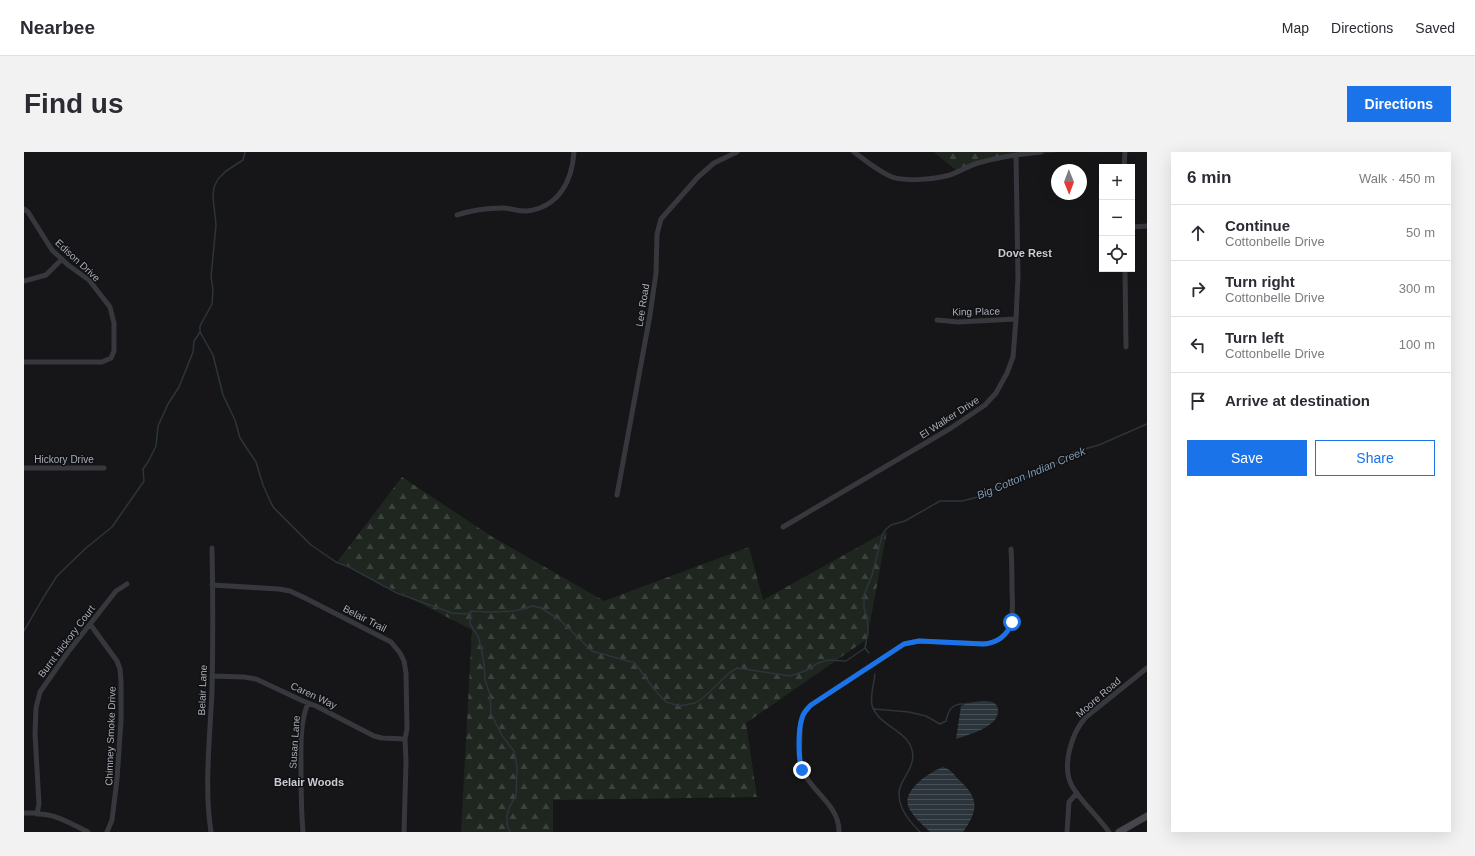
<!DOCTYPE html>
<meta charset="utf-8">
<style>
body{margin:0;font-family:Arial,sans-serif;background:#f2f2f3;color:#2b2b33}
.controls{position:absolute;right:12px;top:12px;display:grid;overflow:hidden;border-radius:0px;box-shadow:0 4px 16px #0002}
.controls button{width:36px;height:36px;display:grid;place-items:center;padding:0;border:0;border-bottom:1px solid #e1e1e2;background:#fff;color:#2b2b33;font:20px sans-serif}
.compass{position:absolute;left:1027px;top:12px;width:36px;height:36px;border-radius:50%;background:#fff;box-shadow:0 4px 16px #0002;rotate:179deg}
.stop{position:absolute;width:12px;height:12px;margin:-9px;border:3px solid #1a73e8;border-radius:50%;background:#fff}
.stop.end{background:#1a73e8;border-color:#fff;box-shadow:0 1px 4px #0008}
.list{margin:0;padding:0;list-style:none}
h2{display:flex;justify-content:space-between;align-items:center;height:52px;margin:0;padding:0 16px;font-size:17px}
h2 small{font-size:13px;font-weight:400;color:#7c7c81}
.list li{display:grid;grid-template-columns:26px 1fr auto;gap:12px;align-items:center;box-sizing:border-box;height:56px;padding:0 16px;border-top:1px solid #e1e1e2}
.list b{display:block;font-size:15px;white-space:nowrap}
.list p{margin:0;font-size:13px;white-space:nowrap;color:#7c7c81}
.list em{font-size:13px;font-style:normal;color:#7c7c81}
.actions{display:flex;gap:8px;padding:12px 16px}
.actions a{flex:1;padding:9px 0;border:1px solid #1a73e8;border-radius:0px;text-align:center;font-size:14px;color:#1a73e8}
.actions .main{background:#1a73e8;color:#fff}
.icon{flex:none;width:22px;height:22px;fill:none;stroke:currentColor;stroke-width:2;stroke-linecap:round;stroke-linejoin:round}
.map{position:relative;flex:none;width:1123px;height:680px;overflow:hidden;border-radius:0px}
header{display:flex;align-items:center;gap:24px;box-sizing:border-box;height:56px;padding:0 20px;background:#fff;border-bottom:1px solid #e1e1e2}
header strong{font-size:19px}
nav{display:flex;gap:22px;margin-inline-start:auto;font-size:14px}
.intro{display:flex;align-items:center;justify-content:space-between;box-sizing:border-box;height:96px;padding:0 24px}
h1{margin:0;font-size:28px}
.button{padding:10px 18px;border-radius:0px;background:#1a73e8;color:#fff;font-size:14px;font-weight:700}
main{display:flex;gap:24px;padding:0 24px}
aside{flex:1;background:#fff;border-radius:0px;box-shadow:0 4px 16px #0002}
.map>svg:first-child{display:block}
</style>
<header>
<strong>Nearbee</strong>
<nav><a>Map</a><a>Directions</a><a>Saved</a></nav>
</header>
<div class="intro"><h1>Find us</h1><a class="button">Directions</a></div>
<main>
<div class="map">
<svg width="1123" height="680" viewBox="0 0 1123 680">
<defs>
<pattern id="forest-firs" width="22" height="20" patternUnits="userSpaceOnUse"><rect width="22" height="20" fill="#1e261f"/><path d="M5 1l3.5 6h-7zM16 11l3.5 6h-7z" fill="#3c433d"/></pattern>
<pattern id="water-rules" width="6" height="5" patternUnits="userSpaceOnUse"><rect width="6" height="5" fill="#2c353c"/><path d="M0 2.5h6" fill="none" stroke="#485056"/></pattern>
</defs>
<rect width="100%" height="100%" fill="#161618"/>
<path fill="url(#forest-firs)" d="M910,0H1036L968,7L933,19Z
M378,325L467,384L580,449L725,395L739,448L863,379L843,487L722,571L733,645L529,648V680H437L448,478L314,409Z"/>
<path fill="url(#water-rules)" d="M958,549C964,549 973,549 974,557C976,575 945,582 932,587L937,554L942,551Z
M919,615C926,617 930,622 934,627C955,646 955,657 939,680H906C899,673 888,664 884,654C879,637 906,620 919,615Z"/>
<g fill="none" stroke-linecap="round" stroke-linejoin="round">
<path stroke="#2c353c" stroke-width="1.5" d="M221,0L219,8L202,19L194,27L190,35L189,45L192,73L187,125L189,137L188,152L176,174V180L189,203L199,243L211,268L216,286L232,310L239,333L247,351L250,356L287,393L312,410L325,415L373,441L428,461L443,462L447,459L464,460L490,459L509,454L517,456L536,468L568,499L611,511L630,537L642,550L656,554L671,551L680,545L705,521L713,516L766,524L781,519L794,511L804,508L822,509L841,496L844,480L843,465L840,456V443L848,423L858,384L861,378L867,373L881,369L916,349H938L958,344L975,335L987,332L1012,320L1023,317L1050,300L1075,293L1123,272
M447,459L446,472L454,484L457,495L460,512L461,528L466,543L467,562L479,585L490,599L493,615L492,644L486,654L483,663V673L486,680
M0,479L19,446L33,424L62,396L88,375L120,329L119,317L124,310L132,294L134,274L144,252L155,235L169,200L170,189L176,180
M841,496L845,501
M851,522C850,532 846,543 848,553C853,573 884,579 888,598C891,609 885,618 880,627C867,647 882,666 896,680
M850,557L885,560L902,564L916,572L922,569C924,559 928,551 940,552"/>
<path stroke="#37383d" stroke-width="5" d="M830,0C842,9 854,19 868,25C882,30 912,27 926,23C935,20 944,14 954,11C974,5 996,2 1017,0
M1100,15L1101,0
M0,57L4,60L28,98L44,113L65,128L86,155L90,171V199L87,206L78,210H0
M433,63C448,58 463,56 479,56C487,56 495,60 503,59C535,55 548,29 550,0
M1108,75L1123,74
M1101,117L1102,195
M0,129L22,123L38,107
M913,168L934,170L992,167
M0,316H80
M593,343L626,163L632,121L633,82L637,67L674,25L690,11L713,0
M759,375L927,276L961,253L972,241L983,221L989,205L992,167L994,125L992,3
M188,433L255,437L266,439L281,446L367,490L376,501L380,509L382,521L383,577L381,587L382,609L380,680
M66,472L93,509L96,517L97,530V569L93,627L88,668L83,680
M188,524L220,525L232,527L279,549L292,554L350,584L358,586L381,587
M0,661H13V662C31,661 49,673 64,680
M13,662L15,652L11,582L12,556L16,540L44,500L92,439L103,432
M187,680C180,636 186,584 188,539C189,492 189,443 188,396
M279,680C277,657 277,635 277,612C277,590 276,571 284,551
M815,680C816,654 788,640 778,618C774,607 776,595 776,584C776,572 777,561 787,553L880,492L895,489L963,492C992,486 989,461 988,438C988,425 988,411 987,397
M1043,680L1045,650L1053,641
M1085,680C1074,664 1058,651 1048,634C1037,614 1048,580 1062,565L1123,516"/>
<path stroke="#45474d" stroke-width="7" d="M1095,680L1123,664"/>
</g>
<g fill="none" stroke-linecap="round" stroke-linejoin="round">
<path stroke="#1a73e8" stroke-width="5" d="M778,618C774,606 774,578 778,566C779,561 783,557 787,553L880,492L895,489L959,492C974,491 983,484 988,470"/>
</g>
<g text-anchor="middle" stroke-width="3" stroke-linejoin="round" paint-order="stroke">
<g font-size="10" fill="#a8adb8" stroke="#111113">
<text transform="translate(54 108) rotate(43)" y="4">Edison Drive</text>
<text transform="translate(618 153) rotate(-81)" y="4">Lee Road</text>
<text transform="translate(952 159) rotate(-1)" y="4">King Place</text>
<text transform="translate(925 265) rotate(-33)" y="4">El Walker Drive</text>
<text x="40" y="311">Hickory Drive</text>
<text transform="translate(341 466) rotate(27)" y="4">Belair Trail</text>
<text transform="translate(42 489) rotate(-53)" y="4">Burnt Hickory Court</text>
<text transform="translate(178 538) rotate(-88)" y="4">Belair Lane</text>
<text transform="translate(290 543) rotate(25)" y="4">Caren Way</text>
<text transform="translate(1074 545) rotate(-41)" y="4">Moore Road</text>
<text transform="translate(86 584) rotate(-88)" y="4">Chimney Smoke Drive</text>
<text transform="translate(270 590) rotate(-86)" y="4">Susan Lane</text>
</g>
<g font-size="11" font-weight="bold" fill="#c9ccd4" stroke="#111113">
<text x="1001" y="105">Dove Rest</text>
<text x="285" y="634">Belair Woods</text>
</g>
<g font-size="11" font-style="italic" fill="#7f9bb3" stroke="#111113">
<text transform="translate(1007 321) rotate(-23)" y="4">Big Cotton Indian Creek</text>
</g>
</g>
</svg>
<div class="controls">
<button>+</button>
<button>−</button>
<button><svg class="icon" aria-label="locate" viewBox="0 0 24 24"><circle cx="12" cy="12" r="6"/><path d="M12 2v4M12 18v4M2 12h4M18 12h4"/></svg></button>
</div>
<svg class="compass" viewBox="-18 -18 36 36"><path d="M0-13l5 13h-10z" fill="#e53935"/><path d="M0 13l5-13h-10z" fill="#7c7c81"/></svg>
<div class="stop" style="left:988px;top:470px"></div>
<div class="stop end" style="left:778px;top:618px"></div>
</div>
<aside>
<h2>6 min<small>Walk · 450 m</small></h2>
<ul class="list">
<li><svg class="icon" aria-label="ahead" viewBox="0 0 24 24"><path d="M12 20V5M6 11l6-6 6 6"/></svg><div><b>Continue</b><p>Cottonbelle Drive</p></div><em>50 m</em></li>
<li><svg class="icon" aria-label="right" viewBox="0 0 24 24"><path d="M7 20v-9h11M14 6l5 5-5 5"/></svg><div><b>Turn right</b><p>Cottonbelle Drive</p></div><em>300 m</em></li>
<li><svg class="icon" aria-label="left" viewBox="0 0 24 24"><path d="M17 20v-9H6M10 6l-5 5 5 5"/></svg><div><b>Turn left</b><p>Cottonbelle Drive</p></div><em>100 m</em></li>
<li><svg class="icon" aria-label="arrive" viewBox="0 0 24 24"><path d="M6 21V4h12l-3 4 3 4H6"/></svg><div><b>Arrive at destination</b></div></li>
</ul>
<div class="actions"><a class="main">Save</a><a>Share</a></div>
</aside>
</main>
